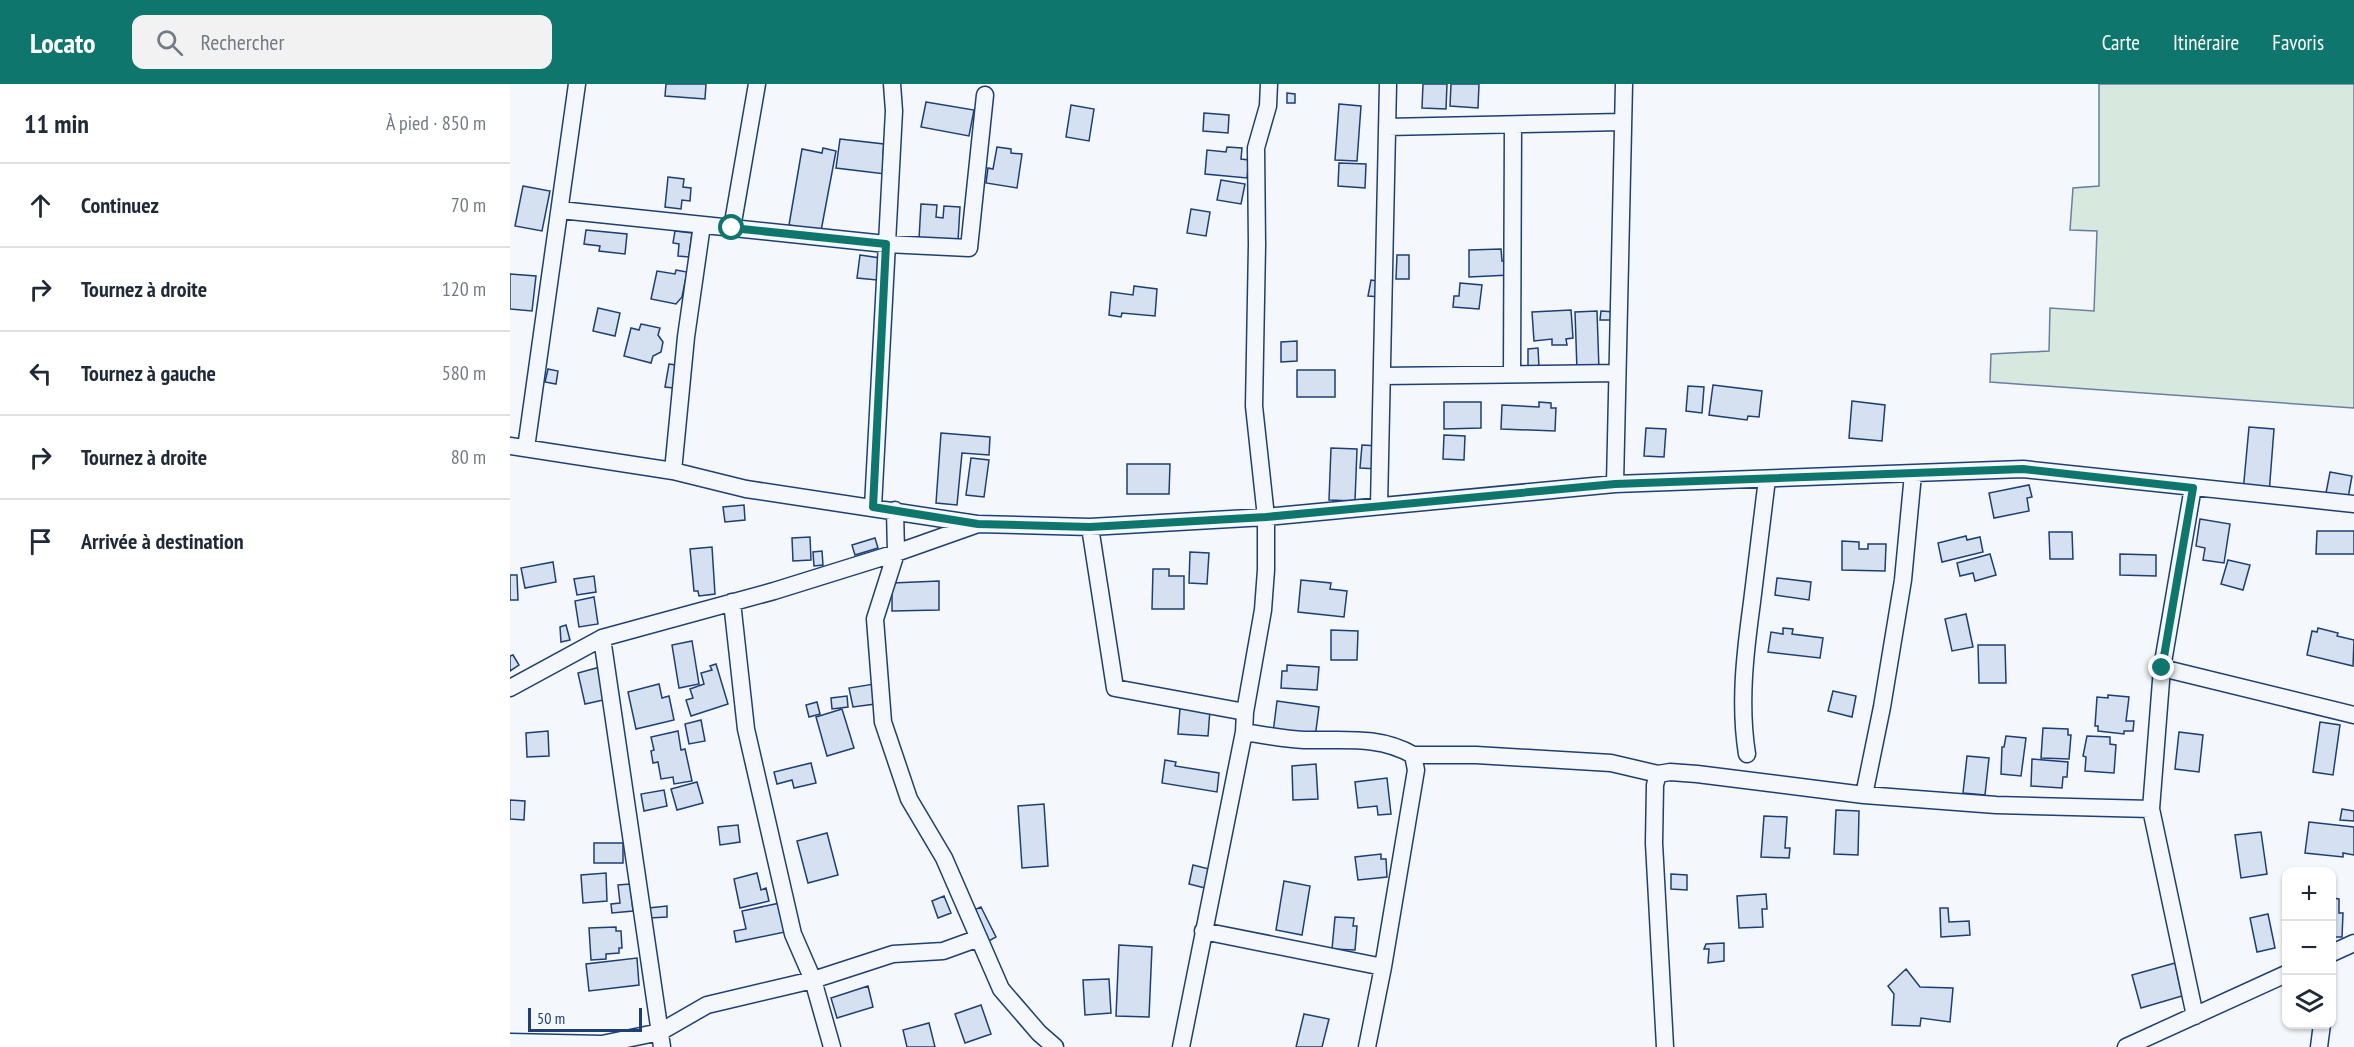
<!DOCTYPE html>
<html lang="fr">
<meta charset="utf-8">
<style>
body{margin:0;font-family:"PT Sans Narrow",sans-serif;background:#f2f2f3;color:#1f2937}
.controls{position:absolute;right:18px;bottom:18px;display:grid;overflow:hidden;border-radius:12px;box-shadow:0 2px 4px #0004}
.controls button{width:54px;height:54px;display:grid;place-items:center;padding:0;border:0;border-bottom:2px solid #e0e1e3;background:#fff;color:#1f2937;font:30px sans-serif}
.scale{position:absolute;left:18px;bottom:15px;width:114px;box-sizing:border-box;padding-left:6px;border:3px solid #1d3f73;border-top:0;font-size:16px;line-height:21px;white-space:nowrap;color:#1d3f73;-webkit-text-stroke:4px #f4f7fb;paint-order:stroke}
.stop{position:absolute;width:18px;height:18px;margin:-14px;border:4px solid #0f766e;border-radius:50%;background:#fff}
.stop.end{background:#0f766e;border-color:#fff;box-shadow:0 2px 6px #0008}
.list{margin:0;padding:0;list-style:none}
h2{display:flex;justify-content:space-between;align-items:center;height:78px;margin:0;padding:0 24px;font-size:26px}
h2 small{font-size:20px;font-weight:400;color:#747a83}
.list li{display:grid;grid-template-columns:39px 1fr auto;gap:18px;align-items:center;box-sizing:border-box;height:84px;padding:0 24px;border-top:2px solid #e0e1e3}
.list b{display:block;font-size:22px;white-space:nowrap}
.list em{font-size:20px;font-style:normal;color:#747a83}
.icon{flex:none;width:33px;height:33px;fill:none;stroke:currentColor;stroke-width:2;stroke-linecap:round;stroke-linejoin:round}
.map{position:relative;flex:none;width:1844px;height:963px;overflow:hidden}
header{display:flex;align-items:center;gap:36px;box-sizing:border-box;height:84px;padding:0 30px;background:#0f766e;color:#fff}
header strong{font-size:28px}
nav{display:flex;gap:33px;margin-inline-start:auto;font-size:21px}
.search{width:420px;height:54px;background:#f2f2f3;display:flex;align-items:center;gap:15px;box-sizing:border-box;padding:0 21px;border-radius:12px;color:#747a83;font-size:22px}
main{display:flex}
aside{flex:1;background:#fff}
.map>svg:first-child{display:block}
</style>
<header>
<strong>Locato</strong>
<div class="search"><svg class="icon" aria-label="search" viewBox="0 0 24 24"><circle cx="10" cy="10" r="6"/><path d="M15 15l6 6"/></svg>Rechercher</div>
<nav><a>Carte</a><a>Itinéraire</a><a>Favoris</a></nav>
</header>
<main>
<aside>
<h2>11 min<small>À pied · 850 m</small></h2>
<ul class="list">
<li><svg class="icon" aria-label="ahead" viewBox="0 0 24 24"><path d="M12 20V5M6 11l6-6 6 6"/></svg><div><b>Continuez</b></div><em>70 m</em></li>
<li><svg class="icon" aria-label="right" viewBox="0 0 24 24"><path d="M7 20v-9h11M14 6l5 5-5 5"/></svg><div><b>Tournez à droite</b></div><em>120 m</em></li>
<li><svg class="icon" aria-label="left" viewBox="0 0 24 24"><path d="M17 20v-9H6M10 6l-5 5 5 5"/></svg><div><b>Tournez à gauche</b></div><em>580 m</em></li>
<li><svg class="icon" aria-label="right" viewBox="0 0 24 24"><path d="M7 20v-9h11M14 6l5 5-5 5"/></svg><div><b>Tournez à droite</b></div><em>80 m</em></li>
<li><svg class="icon" aria-label="arrive" viewBox="0 0 24 24"><path d="M6 21V4h12l-3 4 3 4H6"/></svg><div><b>Arrivée à destination</b></div></li>
</ul>
</aside>
<div class="map">
<svg width="1844" height="963" viewBox="0 0 1844 963">
<rect width="100%" height="100%" fill="#f4f7fb"/>
<path fill="#d7e8df" stroke="#687fa3" stroke-width="1.5" d="M1589,0H1844V324L1480,298L1481,270L1539,267L1540,224L1584,227L1587,147L1560,146L1563,104L1589,102Z"/>
<path fill="#d5e0f0" stroke="#1d3f73" stroke-width="1.5" d="M156,0H196L195,15L155,12Z
M913,0H937L936,25L912,24Z
M941,0H969L968,24L940,22Z
M777,9L785,10V19H777Z
M416,18L464,26L459,52L411,43Z
M829,20L851,22L847,77L825,76Z
M561,21L584,25L579,57L556,53Z
M694,29L719,31L718,49L693,47Z
M330,55L374,60L373,70H378L375,90L326,84Z
M487,63L501,65V69L512,70L507,104L476,99L478,84L483,85Z
M717,63L732,64L731,75L739,76L737,94L695,90L697,66L716,68Z
M313,64L326,67L311,147L279,141L292,65L312,69Z
M829,79L856,80L855,104L828,102Z
M158,93L174,95L173,103L181,104L180,117L172,116L171,125L155,123Z
M711,96L735,100L731,120L707,116Z
M13,102L40,107L32,147L5,142Z
M411,120L427,121L426,133L433,134L434,122L450,123L448,157L409,155Z
M681,125L700,128L696,152L677,149Z
M76,146L117,150L115,170L89,167L90,162L74,160Z
M165,147L182,149L179,173L168,172L169,160L163,159Z
M991,165L992,177H999L1000,191L959,193V166Z
M350,171L370,174L367,196L347,194Z
M887,171H899V195H886Z
M166,186L177,188L172,213L166,220L141,215L147,187L165,190Z
M0,190L26,192L22,227L0,225Z
M861,196L873,198L871,213L858,212Z
M950,199L972,201L969,225L943,223L944,212H949Z
M624,202L647,205L645,232L612,229L611,233L599,231L601,208L623,211Z
M88,224L110,229L105,252L83,247Z
M1061,226L1063,254L1056,255L1057,261H1042V255L1024,257L1022,228Z
M1087,227L1089,286H1067L1065,228Z
M1091,227L1105,228L1104,236H1090Z
M131,240L150,244L148,251L153,258L151,268L143,272L141,279L114,272L121,244L129,246Z
M787,257V277L771,278V258Z
M1028,264L1029,283H1018V265Z
M159,280L166,281L163,304L155,303Z
M38,285L48,287L46,300L35,298Z
M787,286H825V313H787Z
M1203,301L1252,307L1249,333L1238,332L1237,336L1199,331Z
M1178,302L1194,303L1192,329L1176,327Z
M1342,317L1375,321L1372,357L1339,354Z
M934,318H971V344L934,345Z
M1029,318L1041,319V324H1046L1045,347L991,345L992,321L1029,323Z
M1739,343L1764,345L1759,410L1733,408Z
M1136,344L1156,345L1154,373L1134,372Z
M431,349L480,353L479,371L452,369L447,421L426,419Z
M934,351L955,352L954,376L933,375Z
M852,361L869,362L868,385L850,384Z
M821,364L847,365L845,417L819,416Z
M461,374L479,376L474,413L456,411Z
M617,380H660L659,410H617Z
M1820,388L1842,392L1838,414L1816,409Z
M1519,401L1522,413L1517,414L1519,427L1484,434L1479,409Z
M234,421L235,436L215,438L213,423Z
M1690,435L1720,440L1714,479L1693,476L1695,464L1686,462Z
M1807,447H1844V470H1806Z
M1539,448H1562L1563,475H1540Z
M1456,452L1457,456L1470,453L1473,468L1432,478L1428,459Z
M300,453L301,476L283,477L282,454Z
M365,454L368,464L345,471L342,461Z
M1332,457L1349,458V465H1358V460H1376L1375,487L1332,486Z
M202,463L205,510L189,512L188,507H184L180,465Z
M312,467L313,481L304,482L303,468Z
M680,468L699,469L697,500L679,499Z
M1480,470L1486,491L1465,497L1463,489L1450,492L1447,479Z
M1610,470L1646,471V492L1610,491Z
M1718,476L1740,481L1733,506L1711,500Z
M43,478L46,498L15,504L11,484Z
M643,485H659V492H674V525H642Z
M0,491H7L8,516H0Z
M84,492L86,508L67,511L64,495Z
M1267,494L1301,498L1299,516L1265,511Z
M791,496L821,499L820,505L837,507L834,533L788,528Z
M429,497V526L382,527V499Z
M84,513L88,540L69,543L65,517Z
M1456,530L1463,563L1442,567L1435,535Z
M56,541L60,556L51,558L50,543Z
M1273,544L1283,545L1282,550L1313,554L1310,574L1258,568L1261,548L1273,550Z
M1808,544L1828,549L1827,552L1844,556L1843,582L1797,571L1802,547L1807,548Z
M821,546L848,547L847,576H821Z
M182,557L189,600L169,604L162,561Z
M1468,561H1495L1496,599H1469Z
M3,571L9,581L0,587V572Z
M206,580L218,620L181,632L176,616L183,614L180,605L194,600L191,589L202,586L200,582Z
M777,581L809,583L807,606L771,604L772,587H777Z
M90,583L98,615L75,620L68,589Z
M149,600L152,614L159,612L164,636L126,645L118,608Z
M364,600L365,620L343,623L339,604Z
M1323,607L1346,612L1342,633L1318,627Z
M1598,611L1619,613L1616,637H1624L1623,647H1614V650L1588,647V642H1585L1587,613L1598,614Z
M337,612L338,623L322,625L321,614Z
M767,617L809,623L805,654L763,649Z
M307,618L310,630L299,633L296,621Z
M670,624L700,626L698,652L668,650Z
M332,625L344,664L317,672L306,633Z
M191,636L195,657L179,660L175,640Z
M1810,638L1830,641L1823,691L1803,688Z
M1533,644L1558,645V651H1561L1559,675L1531,674Z
M38,647L39,672L17,673L16,649Z
M168,647L171,666L175,665L182,697L164,700L163,693L151,695L148,678L143,679L141,667L144,666L141,653Z
M1669,648L1693,651L1689,688L1665,685Z
M1496,652L1516,654L1511,692L1491,690L1492,663H1494Z
M1577,652L1600,653V660L1606,661L1604,689L1575,687L1576,673L1573,672Z
M1457,672L1479,674L1475,711L1453,709Z
M1522,675L1558,678L1557,693H1553L1552,704L1521,702Z
M655,676L666,678L665,682L709,689L707,708L652,699Z
M301,679L306,699L284,704L282,696L267,700L264,688Z
M806,680L808,715L783,716L782,682Z
M877,694L881,730L868,731L867,722L848,724L845,698Z
M187,698L193,719L167,726L161,705Z
M154,706L157,722L134,727L131,710Z
M0,716L15,717L14,736L0,735Z
M534,720L538,782L512,784L508,722Z
M1832,725L1844,727V737L1830,736Z
M1326,726L1349,727L1348,771L1324,770Z
M1254,732L1277,733L1275,764H1280L1279,774L1251,773Z
M1799,738L1844,743V771L1833,769V773L1795,769Z
M228,741L230,758L210,761L208,743Z
M1751,748L1757,790L1731,794L1725,751Z
M317,749L328,791L298,799L287,757Z
M84,759H113V779H84Z
M871,770V775H876L877,793L848,796L845,773Z
M683,781L703,786L699,805L679,800Z
M96,789L97,817L73,819L71,791Z
M247,789L251,806L256,804L259,817L230,824L224,795Z
M1161,790L1177,791V806L1161,805Z
M774,797L800,802L792,851L766,846Z
M120,800L123,827L102,829L101,820L110,819L108,801Z
M1256,810L1257,825H1252L1253,843L1229,844L1227,812Z
M434,812L441,829L428,834L422,817Z
M1822,814L1829,815V829H1833L1832,853H1822Z
M270,819L275,848L226,858L224,847L236,845L232,827Z
M157,822V833L140,834L139,824Z
M471,823L486,853L477,858L462,827Z
M1430,824H1438L1439,838L1459,837L1460,851L1431,853Z
M1758,830L1765,864L1747,868L1740,834Z
M825,833L844,834L843,842H847L845,866L822,865Z
M106,843V847H111L112,864H109V869L96,870V875L81,876L79,844Z
M1214,859V877L1198,879L1199,865H1194L1196,860Z
M609,861L642,863L639,933L606,932Z
M127,874L129,901L79,907L76,880Z
M1665,879L1672,912L1631,924L1622,891Z
M1396,885L1410,903L1443,904L1440,938L1411,934L1410,942L1382,941L1384,910L1378,902Z
M599,895L601,929L575,931L573,896Z
M358,902L363,923L327,934L321,914Z
M471,921L481,950L455,959L445,930Z
M794,930L819,935L812,963H786Z
M419,939L425,963H397L393,946Z"/>
<g fill="none" stroke-linecap="round" stroke-linejoin="round">
<defs>
<path id="minor" d="M877,43L1112,38
M50,126L376,160L459,164L475,11
M222,144L247,0
M1002,290L1003,41
M872,292L1107,289
M0,362L163,387L236,405L467,440
M16,364L67,0
M163,387L176,253L192,141
M1105,400L1114,0
M1683,403L1652,584L1641,725L1685,932
M869,422L878,0
M363,423L384,27L382,0
M385,426L386,469L365,535L373,638L399,715L434,774L491,905L529,949L545,963
M580,443L605,604L735,628
M222,518L236,645L283,850L303,896L322,963
M92,554L152,963
M1652,584L1844,631
M0,604L92,554L264,507L386,469L468,440L580,443L756,433L1105,400L1513,385L1844,420
M1237,670C1229,620 1235,569 1242,518C1247,477 1252,436 1257,395
M903,671H966L1101,679L1148,690
M1354,711L1372,623L1393,496L1403,390
M693,847L873,883L906,686L903,671C869,651 832,657 794,656C774,655 754,651 734,648
M1822,869L1844,859
M0,958L92,960L150,948L197,921L303,896L383,870L433,867L469,854
M671,963L734,648L735,628L753,526L756,486V433L744,322L747,161L746,64L758,22L759,0
M857,963L873,883
M1155,963L1144,759L1145,701L1148,690L1160,688L1187,690L1354,711L1486,721L1641,725
M1616,963L1776,890
M1809,963L1812,940"/>
</defs>
<use href="#minor" stroke="#1d3f73" stroke-width="19"/>
<use href="#minor" stroke="#f4f7fb" stroke-width="16"/>
</g>
<g fill="none" stroke-linecap="round" stroke-linejoin="round">
<path stroke="#0f766e" stroke-width="8" d="M222,144L376,160L363,423L468,440L580,443L756,433L1105,400L1513,385L1683,404L1652,584"/>
</g>
</svg>
<div class="controls">
<button>+</button>
<button>−</button>
<button><svg class="icon" aria-label="layers" viewBox="0 0 24 24"><path d="M12 4l9 5-9 5-9-5zM3 14l9 5 9-5"/></svg></button>
</div>
<div class="scale">50 m</div>
<div class="stop" style="left:222px;top:144px"></div>
<div class="stop end" style="left:1652px;top:584px"></div>
</div>
</main>
